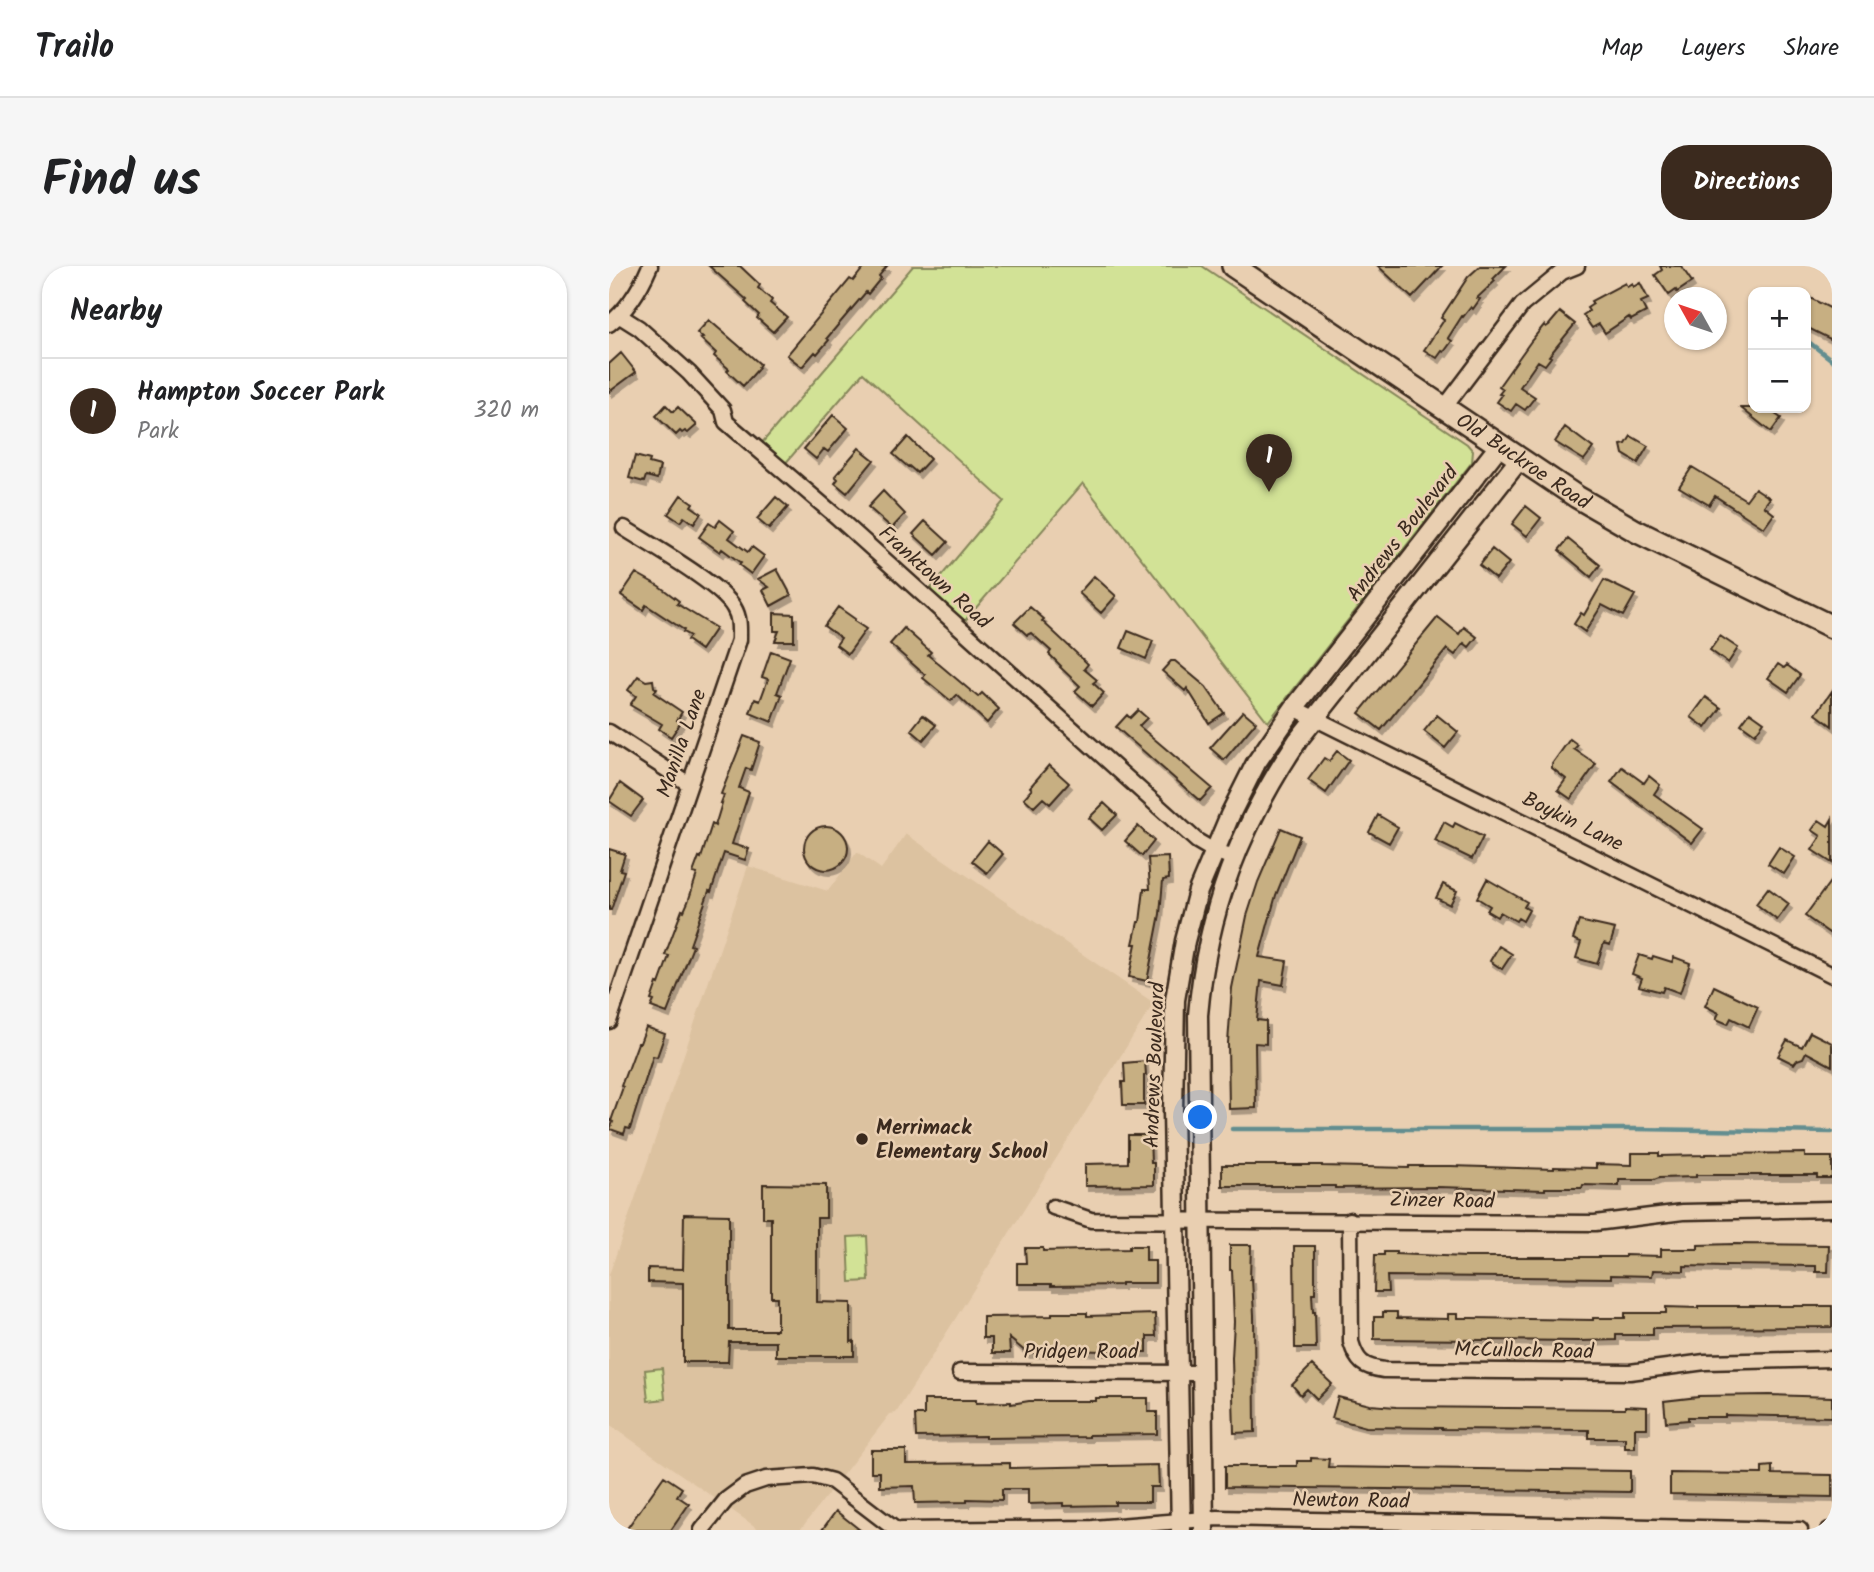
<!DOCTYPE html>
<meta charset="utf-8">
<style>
body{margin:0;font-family:Kalam,sans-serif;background:#f6f6f6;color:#202124}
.controls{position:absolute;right:21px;top:21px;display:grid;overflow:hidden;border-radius:14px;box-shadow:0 2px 5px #0004}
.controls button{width:63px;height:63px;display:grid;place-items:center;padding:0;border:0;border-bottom:2px solid #e0e0e0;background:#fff;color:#202124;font:35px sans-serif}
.compass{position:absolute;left:1055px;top:21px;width:63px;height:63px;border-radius:50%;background:#fff;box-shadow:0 2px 5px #0004;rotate:310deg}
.you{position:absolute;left:592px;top:852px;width:24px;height:24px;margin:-18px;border:5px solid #fff;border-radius:50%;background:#1a73e8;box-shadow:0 0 0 10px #1a73e833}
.badge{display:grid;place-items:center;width:46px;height:46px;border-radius:50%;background:#3b2a1e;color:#fff;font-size:23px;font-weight:700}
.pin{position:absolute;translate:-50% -58px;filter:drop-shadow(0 2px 4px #0008)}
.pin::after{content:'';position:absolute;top:37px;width:24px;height:21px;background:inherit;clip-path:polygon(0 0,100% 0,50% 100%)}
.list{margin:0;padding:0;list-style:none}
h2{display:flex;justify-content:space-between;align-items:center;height:91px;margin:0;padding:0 28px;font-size:30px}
h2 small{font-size:23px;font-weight:400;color:#757577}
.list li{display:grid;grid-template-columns:46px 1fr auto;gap:21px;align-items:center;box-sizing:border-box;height:105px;padding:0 28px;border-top:2px solid #e0e0e0}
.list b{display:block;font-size:26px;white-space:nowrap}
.list p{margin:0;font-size:23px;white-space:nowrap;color:#757577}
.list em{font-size:23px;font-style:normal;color:#757577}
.map{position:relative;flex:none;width:1223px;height:1264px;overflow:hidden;border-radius:28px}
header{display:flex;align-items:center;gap:42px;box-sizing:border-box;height:98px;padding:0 35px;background:#fff;border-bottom:2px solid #e0e0e0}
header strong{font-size:33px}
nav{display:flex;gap:38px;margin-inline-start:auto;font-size:24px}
.intro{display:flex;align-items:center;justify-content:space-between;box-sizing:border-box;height:168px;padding:0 42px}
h1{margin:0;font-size:49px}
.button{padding:18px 32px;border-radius:28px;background:#3b2a1e;color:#fff;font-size:24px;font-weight:700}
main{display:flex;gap:42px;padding:0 42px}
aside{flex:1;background:#fff;border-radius:28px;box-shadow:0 2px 5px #0004}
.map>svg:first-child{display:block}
</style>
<header>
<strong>Trailo</strong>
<nav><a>Map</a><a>Layers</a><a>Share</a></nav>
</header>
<div class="intro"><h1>Find us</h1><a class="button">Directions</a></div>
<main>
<aside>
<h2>Nearby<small></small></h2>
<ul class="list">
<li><span class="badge">1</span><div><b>Hampton Soccer Park</b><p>Park</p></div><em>320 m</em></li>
</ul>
</aside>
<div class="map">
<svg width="1223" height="1264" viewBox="0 0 1223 1264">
<defs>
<filter id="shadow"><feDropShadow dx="3" dy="5" stdDeviation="0" flood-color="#0004"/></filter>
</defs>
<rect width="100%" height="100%" fill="#e9cfb1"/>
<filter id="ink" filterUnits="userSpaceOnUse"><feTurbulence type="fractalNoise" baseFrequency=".0143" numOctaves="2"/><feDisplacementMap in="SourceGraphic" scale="14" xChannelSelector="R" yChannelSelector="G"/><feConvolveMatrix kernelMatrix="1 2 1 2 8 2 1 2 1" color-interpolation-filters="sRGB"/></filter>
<g filter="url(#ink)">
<path fill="#dcc2a0" d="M297,568L545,737L287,1147L281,1148L191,1264H151L0,1158V1009L139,600L219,625L248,586L272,603Z"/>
<path fill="#d2e296" stroke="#86865a" stroke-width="2" d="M304,0H593L858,178L864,185L863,196L659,456L474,217L354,357L319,326L395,235L254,107L175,199L152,178Z
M258,970L260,1015L241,1016L239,971Z
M53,1102L56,1133L39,1135L36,1104Z"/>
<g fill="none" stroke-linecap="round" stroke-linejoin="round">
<path stroke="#648e90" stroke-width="4.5" d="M1197,74L1223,94
M623,863H1025L1223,866"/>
</g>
<path fill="#c7af82" stroke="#3b2a1e" stroke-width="2" filter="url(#shadow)" d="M100,0H131L151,19L149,22L163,34L161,37L178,51L164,66L148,52L150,49L136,36L138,34Z
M256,0H278L270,10L272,12L259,28L257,26L218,72L220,74L208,88L206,86L193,101L178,89L241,13L244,15Z
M769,0H833L803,32Z
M871,0H897L884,13L886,15L868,32L871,33L864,43L862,41L854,51L853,50L839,72L843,75L835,86L833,85L828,92L815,84L835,54L832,52L859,11Z
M1051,0H1072L1083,16L1068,26L1067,24L1060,29L1046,9L1053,4Z
M1016,17L1018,21L1023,18L1024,21L1031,17L1039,33L1032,36L1037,46L1022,54L1020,51L996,67L990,58L983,62L974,49L980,45L978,42L984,38L982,35Z
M1197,30L1223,43V74L1197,61Z
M951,46L966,58L940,90L942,91L936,99L929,95L911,121L926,131L916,144L907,138L902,145L888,136L893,129L890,128L894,123L890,120L922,75L935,59L937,61L940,59Z
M100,54L151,98L149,101L150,102L134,120L118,105L120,103L105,90L107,87L92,73L94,72L88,67Z
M12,87L27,106L0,126V98Z
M57,139L64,146L69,141L88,159L79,167L76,165L73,167L71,165L67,169L47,150Z
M1132,142H1157L1172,152L1162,166Z
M224,149L239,162L219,186L215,183L207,193L195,183Z
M956,161L984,182L975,194L946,176Z
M1022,170L1039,180L1029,197L1014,188L1012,179L1017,178Z
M299,171L321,193L308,207L300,200L299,201L284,188Z
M250,182L265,194L238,227L226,217L229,213L226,210Z
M26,190L41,194L40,197L51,200L48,213L37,210L35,216L20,212Z
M1083,201L1137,234L1146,222L1161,232L1155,240L1165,248L1155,262L1106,230L1100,239L1070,221Z
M274,225L296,248L283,262L259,241Z
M72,229L84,237L82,240L92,247L85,258L75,251L71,256L59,248Z
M167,231L179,241L160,263L148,253Z
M917,240L932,252L918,270L903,258Z
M111,254L125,265L120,272L139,286L143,281L155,290L142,308L130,299L132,297L113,283L111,286L90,271L100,257L106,261Z
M316,255L339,276L327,289L304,268Z
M959,273L991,299L982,311L950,284Z
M883,283L900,297L887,313L870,299Z
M168,303L182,329L162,340L154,324L160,321L149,313Z
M27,307L50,320L70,335L68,338L107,362L92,384L78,374L81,370L74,366L75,364L37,339L34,344L12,329Z
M485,310L507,330L492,347L470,327Z
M995,314L1026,329L1014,350L993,339L976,366L965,358L972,347L975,349Z
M229,341L246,353L245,355L257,363L239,388L227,379L232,372L215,360Z
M421,341L435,353L433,355L479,398L475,403L488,414L484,417L495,427L483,440L466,425L471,420L451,401L452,400L440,388L442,385L422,367L418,369L405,357Z
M165,347L185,348V375H166L170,365H165Z
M829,351L850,368L855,361L868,371L860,381L855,377L846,389L838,383L772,464L750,447Z
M295,362L322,386L319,389L369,431L373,427L390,443L378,457L348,429L342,435L314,412L316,409L281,378Z
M519,365L544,375L537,393L512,382Z
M1111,370L1129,382L1119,397L1101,384Z
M162,385L181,392L168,427L173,429L163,456L141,447L146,433L151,435L159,413L153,411Z
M562,395H566L597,421L615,447L600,457L578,422L576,425L553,405Z
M1169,398L1175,402L1178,399L1191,409L1179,426L1159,412Z
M29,410L37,415L44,414L45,421L48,423L45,427L73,446L68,454L72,456L62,471L50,463L53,458L21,439L27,430L19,424Z
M1223,425V460L1207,448Z
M1097,431L1112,442L1097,462L1082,451Z
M529,444L538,452L530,460L603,522L591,535L507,461L518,449L521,452Z
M634,445L647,456L615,494L601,482Z
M1141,446L1155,456L1146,468L1132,458Z
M314,449L327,459L314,474L302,464Z
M828,449L849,466L836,482L815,465Z
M135,470L151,476L142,504L137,502L130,522L140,526L123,578L140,583L136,594L115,587L102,626L100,625L81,679L84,680L58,747L42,741L45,735L42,734L48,717L50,718L60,690L56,689L73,644L75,645L79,636L88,608L84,607L90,591L92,592L103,558L106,560L113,537H112L115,529L112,528Z
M961,473L969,479L965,483L987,498L962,533L949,524L957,513L943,502V498Z
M728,485L740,494L717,527L699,514L715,492L720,495Z
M440,499L460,517L441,538L434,532L425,541L415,532L423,523L421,521Z
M1013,501L1035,517L1040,510L1051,519L1045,528L1094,563L1083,577L1002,516Z
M11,517L34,534L22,550L0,535Z
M495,537L508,549L493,564L480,552Z
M769,549L789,561L780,577L760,566Z
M1223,553V597L1203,584L1212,570L1203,564L1210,554L1219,560Z
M835,556L844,561L846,557L874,571L863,593L826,575Z
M195 582a22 22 0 1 1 44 0a22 22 0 1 1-44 0Z
M529,560L545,575L533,590L516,575Z
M672,562L691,570L667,629L650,691L678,695L674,719L652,715L648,754L657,755V778L646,777L647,842L620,843L619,777L623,722L638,650L649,616Z
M379,575L394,588L378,607L363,595Z
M1170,581L1186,591L1175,608L1159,598Z
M0,583L16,588L11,604L15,605L2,644H0Z
M559,591L560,613L554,614L551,648L538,715L520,711L527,678H524L529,656H531L535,623H541L539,592Z
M878,613L918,636L915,641L920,644L914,655L909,652L907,655L891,646L888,651L878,645L881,640L868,632Z
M1223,613V669L1196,650Z
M834,618L848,625L841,639L827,632Z
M1159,622L1180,638L1168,654L1147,638Z
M970,655L1006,663L1001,679L995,677L988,698L967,692L972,676L964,673Z
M890,680L903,688L893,703L881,695Z
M1030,689L1043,693L1044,690L1063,696L1065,691L1081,697L1071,727L1055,721L1053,726L1030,720L1033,712L1023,708Z
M1105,720L1149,741L1140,761L1122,752L1119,758L1107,753L1110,747L1096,740Z
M37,761L56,768L48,791L44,790L21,863L17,862L15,868L1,863L4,856L2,855L14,821L12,820L18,804H19L29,777H31Z
M1201,766L1223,777V800L1197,786L1194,792L1188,794L1185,798L1169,790L1178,774L1193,781Z
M536,795L537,809H535V839H514L513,816H516L515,797Z
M519,869H541L542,897H545V919L476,920V898L519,897Z
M1023,887H1050V890L1096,889V888L1196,887V891H1223V912H1208V909H1087V911L1050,912L1045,914H1010V920L974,919L973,922H936V924L828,921L726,922V920H613V899H713V900L800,902V900H842L945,903V901L987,902V898L1023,899Z
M154,918L217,919V952H208V1036L242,1037V1076L245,1075V1090H167V1076H120L119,1096H74V1017L39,1016V1002L74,1003L75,948L120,949V1064H168V1031H162V952H154Z
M1125,978L1220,979L1219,1006H1207V1000L1116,999V1001L1075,1000V1005L1044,1004L1043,1010L1002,1009V1012L778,1010L779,1026H765L766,989H775V986H787V988L857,991H1016V989L1052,990V983H1089V979Z
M621,979H642L641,1013H643L645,1049L646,1166L625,1167L623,1092L625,1056L623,1004H621Z
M520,980H537V995H546V1017H512V1019L442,1020V1018H408V997H417L416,982H434V985L520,983Z
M685,980H706V1028H703L704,1046H706L707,1082H686Z
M1089,1040H1223V1061L1044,1062V1069H1007V1074L971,1075L765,1073V1051H774V1046H788V1052L839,1053V1048H849V1052H862L984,1054V1052H1016V1047H1057V1041L1089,1042Z
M443,1047H478V1050L546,1048L547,1070H538V1086H521L435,1083V1086L418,1087L400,1072L401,1087H383V1072H374V1051L443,1050Z
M703,1099L723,1118L708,1133L698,1123L692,1129L683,1119Z
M1160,1129L1223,1131V1151L1116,1149V1151H1079V1154L1057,1156L1055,1135L1089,1131V1130Z
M729,1131L761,1139L787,1141L1016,1143V1140L1038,1141V1162H1026V1182H1016V1172H980V1164L833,1163V1162L757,1161L723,1152Z
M487,1132H539V1146H548V1168L480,1169V1171L376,1172V1170L307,1171L306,1149H315V1134H367V1137L402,1136V1138L420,1135H487Z
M262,1184H297V1198L401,1197V1202L549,1199L550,1221H541V1236H506V1239L454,1240V1237L419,1238V1223H393V1234L358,1233V1236L306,1237L305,1220L271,1221V1206H262Z
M702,1192L720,1193L719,1201L1021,1205V1226L616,1221V1200H688V1195H702Z
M1163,1200V1208L1223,1209V1231L1061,1228V1207L1153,1208V1201Z
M55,1210L73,1222L68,1230L80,1238L62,1264H17Z
M227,1245L251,1264H213Z"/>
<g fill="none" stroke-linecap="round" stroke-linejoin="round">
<defs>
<path id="minor" d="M11,50L30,62L80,107L114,144L117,156L228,251L588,575L605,585L624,592
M0,58C18,44 32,21 41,0
M835,142L913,39L953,6L968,0
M685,442L1223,709
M0,466L80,518
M0,755L130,374C130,363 131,352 125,342C113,319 40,278 15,262
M444,941L482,954L986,957L1074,946L1223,943
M741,954L742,1076C748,1096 754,1101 775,1104L1021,1106L1096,1096L1223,1093
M351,1106L593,1107
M93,1264L117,1234L136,1220L157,1213L204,1210L223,1215L287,1264
M292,1264L484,1262L609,1252L1191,1264
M1220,1264H1223"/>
<path id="tertiary" d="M572,1264L564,845L566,734L576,675L589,625L621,549L647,497L685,442L890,180
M595,1264L589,749C598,644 631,561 689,474L910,194"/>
<g id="secondary">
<path id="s1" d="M624,0L968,231L1027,265L1223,361"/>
</g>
</defs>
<use href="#minor" stroke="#3b2a1e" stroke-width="19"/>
<use href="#tertiary" stroke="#3b2a1e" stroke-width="23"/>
<use href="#secondary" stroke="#3b2a1e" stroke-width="26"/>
<use href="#minor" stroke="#e9cfb1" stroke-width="14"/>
<use href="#tertiary" stroke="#e9cfb1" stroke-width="18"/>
<use href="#secondary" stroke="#e9cfb1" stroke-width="21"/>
</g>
</g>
<circle fill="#3b2a1e" stroke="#e9cfb1" stroke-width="2.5" cx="253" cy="873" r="7"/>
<g text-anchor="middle" stroke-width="5" stroke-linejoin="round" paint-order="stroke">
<g font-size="21" fill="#3b2a1e" stroke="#e9cfb1">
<text dy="7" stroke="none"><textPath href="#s1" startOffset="350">Old Buckroe Road</textPath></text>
<text transform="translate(793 267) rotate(-52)" y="7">Andrews Boulevard</text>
<text transform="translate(326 311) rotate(42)" y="7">Franktown Road</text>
<text transform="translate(72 477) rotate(-71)" y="7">Manilla Lane</text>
<text transform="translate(964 555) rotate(26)" y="7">Boykin Lane</text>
<text transform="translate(545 799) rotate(-88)" y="7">Andrews Boulevard</text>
<text transform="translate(833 934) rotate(1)" y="7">Zinzer Road</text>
<text transform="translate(915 1084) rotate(1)" y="7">McCulloch Road</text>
<text x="472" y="1092">Pridgen Road</text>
<text transform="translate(742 1234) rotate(1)" y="7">Newton Road</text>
</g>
<g font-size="21" font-weight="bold" fill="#3b2a1e" stroke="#e9cfb1" text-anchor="start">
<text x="267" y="868">Merrimack<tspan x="267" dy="24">Elementary School</tspan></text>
</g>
</g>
</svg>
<div class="controls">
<button>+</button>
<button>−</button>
</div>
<svg class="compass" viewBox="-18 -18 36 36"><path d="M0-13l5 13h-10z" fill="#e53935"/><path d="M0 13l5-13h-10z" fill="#757577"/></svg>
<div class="you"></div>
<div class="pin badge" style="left:660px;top:226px">1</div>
</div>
</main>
